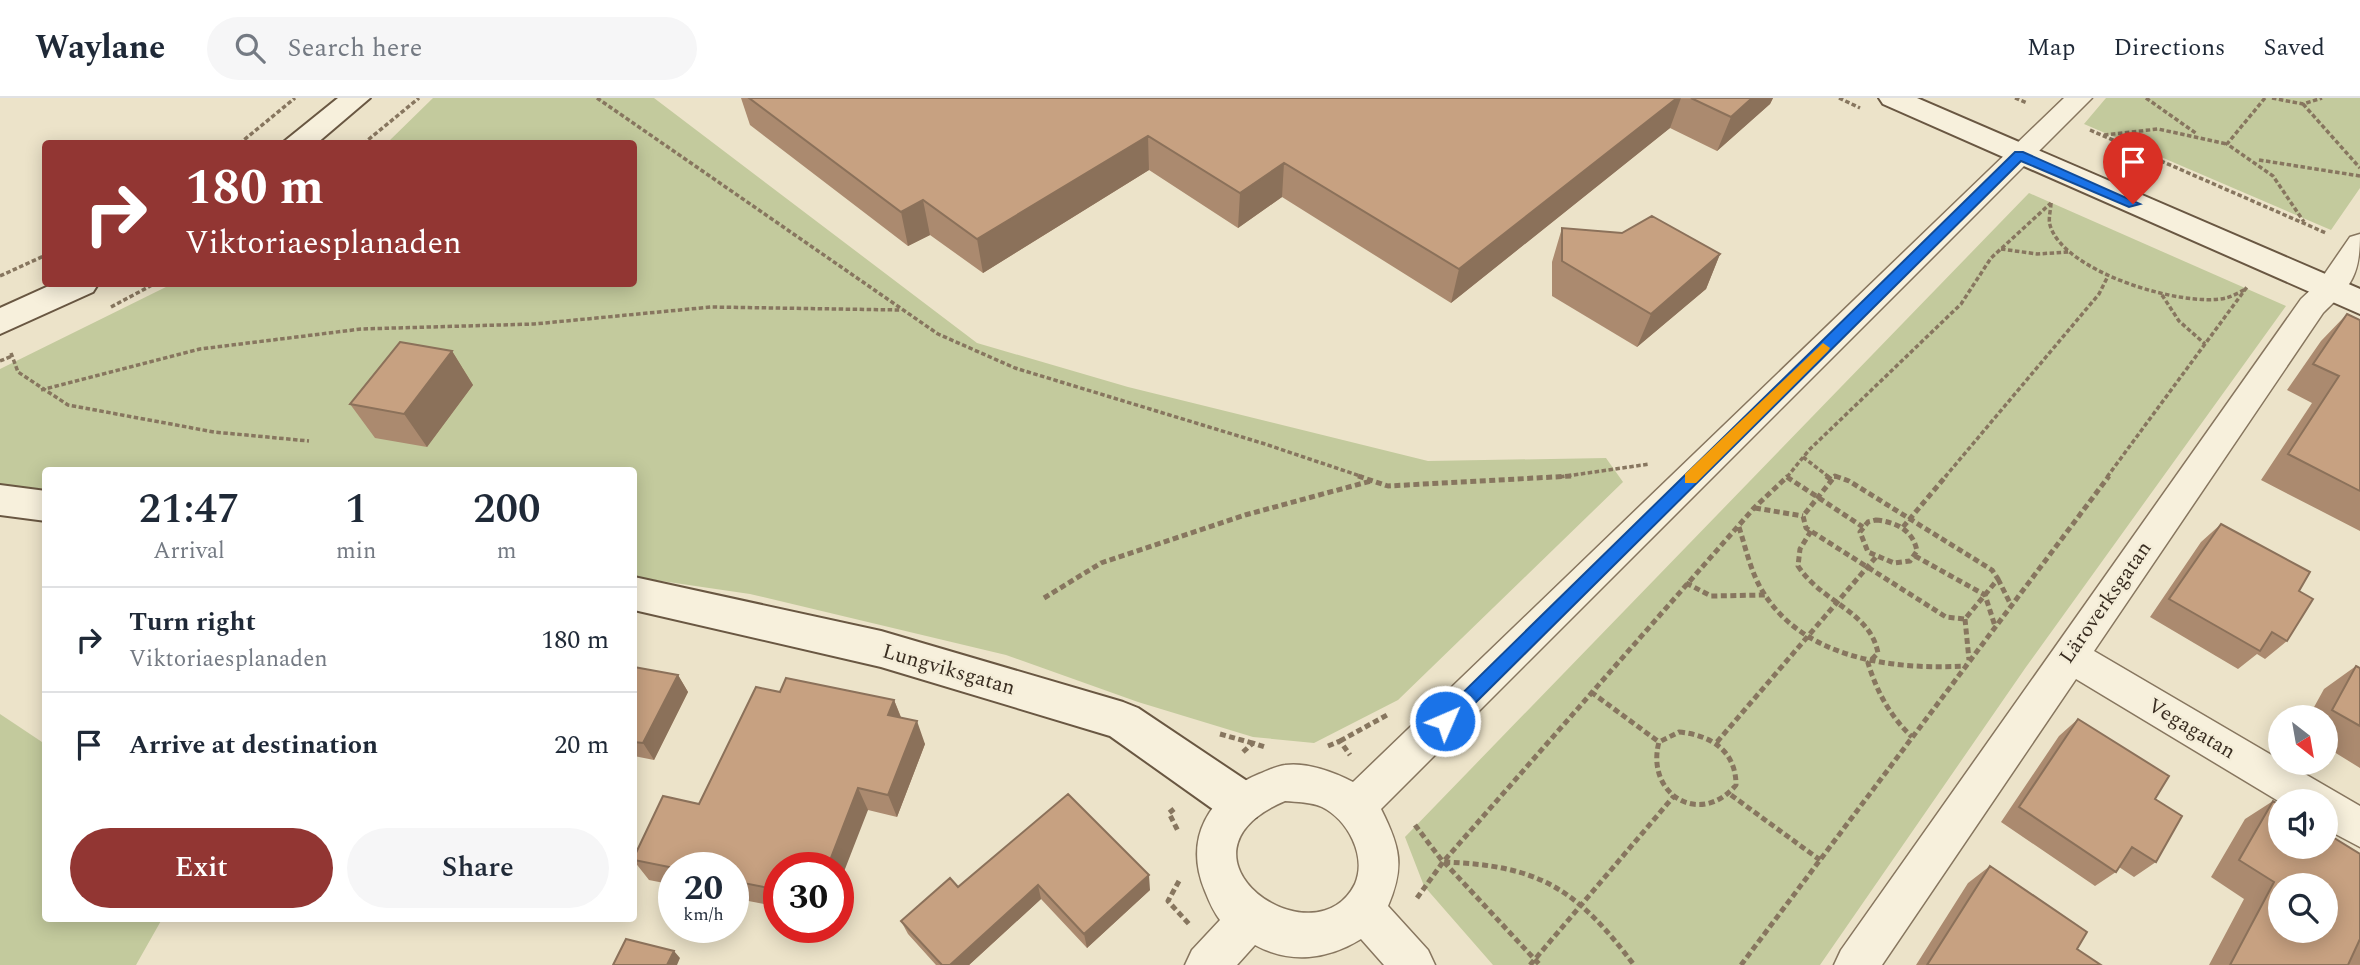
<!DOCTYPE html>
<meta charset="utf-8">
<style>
:root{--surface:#fff;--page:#f6f6f7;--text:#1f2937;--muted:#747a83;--line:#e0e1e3;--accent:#923633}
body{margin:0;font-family:Spectral,serif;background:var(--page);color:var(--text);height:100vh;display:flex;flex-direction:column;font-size:26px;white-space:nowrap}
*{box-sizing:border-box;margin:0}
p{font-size:23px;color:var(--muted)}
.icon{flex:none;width:38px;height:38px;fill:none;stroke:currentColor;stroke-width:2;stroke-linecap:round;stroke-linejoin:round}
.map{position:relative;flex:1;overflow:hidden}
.side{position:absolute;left:42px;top:369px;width:595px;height:455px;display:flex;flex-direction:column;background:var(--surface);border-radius:7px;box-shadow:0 4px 18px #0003}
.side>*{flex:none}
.banner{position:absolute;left:42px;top:42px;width:595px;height:147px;border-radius:7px;box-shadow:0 4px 18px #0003;background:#923633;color:#fff;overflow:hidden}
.needle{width:46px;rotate:149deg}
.controls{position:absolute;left:2268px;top:607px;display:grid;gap:14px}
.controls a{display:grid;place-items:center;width:70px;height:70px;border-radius:50%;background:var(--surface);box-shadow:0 4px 18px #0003;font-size:35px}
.speed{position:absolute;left:658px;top:754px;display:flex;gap:14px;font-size:35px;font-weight:700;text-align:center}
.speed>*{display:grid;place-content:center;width:91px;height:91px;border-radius:50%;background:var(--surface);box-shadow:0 4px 18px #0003;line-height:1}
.speed small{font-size:18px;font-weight:400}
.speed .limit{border:10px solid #d22;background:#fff;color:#111}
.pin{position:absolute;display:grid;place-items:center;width:60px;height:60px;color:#fff;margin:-72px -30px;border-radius:50% 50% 50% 0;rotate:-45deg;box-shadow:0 0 7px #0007}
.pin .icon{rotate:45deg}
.me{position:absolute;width:77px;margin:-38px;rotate:45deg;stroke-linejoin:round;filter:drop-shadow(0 0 5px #0008)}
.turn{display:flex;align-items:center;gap:24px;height:147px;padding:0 28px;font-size:32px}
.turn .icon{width:91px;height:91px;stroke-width:2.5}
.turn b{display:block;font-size:49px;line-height:60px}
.eta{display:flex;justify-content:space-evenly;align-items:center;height:119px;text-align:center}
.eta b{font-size:42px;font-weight:600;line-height:49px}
.primary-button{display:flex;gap:14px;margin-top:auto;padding:14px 28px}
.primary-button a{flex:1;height:80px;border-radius:42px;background:var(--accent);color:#fff;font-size:28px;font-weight:600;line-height:80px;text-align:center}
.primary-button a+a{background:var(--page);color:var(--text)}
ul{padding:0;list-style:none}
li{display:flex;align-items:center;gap:21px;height:105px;padding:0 28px;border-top:2px solid var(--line)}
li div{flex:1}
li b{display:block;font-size:26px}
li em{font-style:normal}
header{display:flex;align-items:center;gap:42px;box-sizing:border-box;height:98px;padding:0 35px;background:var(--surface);border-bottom:2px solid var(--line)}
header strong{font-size:33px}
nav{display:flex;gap:38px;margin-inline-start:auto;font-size:24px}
.search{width:490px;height:63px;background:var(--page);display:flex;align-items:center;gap:18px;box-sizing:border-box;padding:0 24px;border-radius:38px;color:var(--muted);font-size:26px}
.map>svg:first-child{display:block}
.green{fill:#c3ca9d}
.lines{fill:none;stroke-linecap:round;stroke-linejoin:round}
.street-casing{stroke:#87765f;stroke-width:3}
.secondary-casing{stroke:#695742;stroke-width:4}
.path-far1{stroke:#87765f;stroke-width:3.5;stroke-dasharray:4.5 2.5;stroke-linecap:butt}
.path{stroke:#87765f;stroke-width:5;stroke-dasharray:6 3.5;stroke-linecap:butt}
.street{fill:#f7f0dc;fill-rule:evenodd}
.secondary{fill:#f7f0dc;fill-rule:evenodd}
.wall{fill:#ab8a6f}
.shaded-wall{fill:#8b715a}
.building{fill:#c7a181;stroke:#8b715a;stroke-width:2;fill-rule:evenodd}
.route{fill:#1a73e8;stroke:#114b97;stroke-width:2}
.slow{fill:#f59e0b}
.labels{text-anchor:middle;stroke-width:5;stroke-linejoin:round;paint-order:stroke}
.street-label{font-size:21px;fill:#392d21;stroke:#f4edd8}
</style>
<header>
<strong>Waylane</strong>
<div class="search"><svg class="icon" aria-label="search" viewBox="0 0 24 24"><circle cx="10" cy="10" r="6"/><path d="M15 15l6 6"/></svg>Search here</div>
<nav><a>Map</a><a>Directions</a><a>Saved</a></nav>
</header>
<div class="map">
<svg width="2360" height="867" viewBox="0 0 2360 867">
<rect width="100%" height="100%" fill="#ece3c9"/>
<!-- green -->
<path class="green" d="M433,0H654L977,245L1128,289L1428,363L1606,360L1623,384L1398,602L1314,645L1253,639L1138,604L1006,557L750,496L634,479V373H46L45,396L0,390V271L172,186H634V46L387,45Z
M2106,0H2360V90L2331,132L2084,26Z
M2029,95L2286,208L2026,569L1820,867H1493L1424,788L1405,739Z
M0,616L45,646L46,821H162L136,867H0Z"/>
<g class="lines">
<!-- street casing -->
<g class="street-casing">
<path id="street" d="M2064,0H2092L1381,711C1400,749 1405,768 1388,808L1428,852L1435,867H1384L1361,841C1327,862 1290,866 1255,847L1237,867H1185L1192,852L1220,822C1213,813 1209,803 1205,793C1183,740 1209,697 1259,676C1267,673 1276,668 1285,667C1307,664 1334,674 1353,684ZM1285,703C1297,704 1311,704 1322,709C1348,722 1367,758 1355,786C1314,867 1158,757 1285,703Z
M2360,136C2360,177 2352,187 2323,215L2094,553L2280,662V665H2286L2360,708V749L2326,731V704H2280L2076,581L1882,867H1834L1841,852L2301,201L2319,184L2350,139Z"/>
</g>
<!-- secondary casing -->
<g class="secondary-casing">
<path id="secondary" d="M338,0H370L316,46H281Z
M1879,0H1917L2360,191V216L1883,6Z
M53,186H98L93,194L0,236V210Z
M0,387L46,393V423L0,417Z
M634,479L881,533L1123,604L1138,610L1256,689L1262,704L1256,719L1240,725L1224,719L1110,638L881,569L634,512Z"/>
</g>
<!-- path-far1 -->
<path class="path-far1" d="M597,0L938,236L1015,270L1265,346L1363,379
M1839,0L1860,10
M2015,0L2027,5
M2146,0L2197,36
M2265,0L2227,46L2273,78L2304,124
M2272,0L2303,6L2322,0
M2303,6L2360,70
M2090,32L2326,135
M2104,37L2158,31L2227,46
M239,46L295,0
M363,46L419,0
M2259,62L2360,78
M2051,105C2051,111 2048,121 2050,127C2063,174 2183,210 2226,200C2233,198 2240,194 2246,191
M2001,151L2037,156L2069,154
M0,178L46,157
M2162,197L2179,223L2205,246
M111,209L154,186
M11,255L18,274L68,307L214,334L309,343
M0,263L12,258
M41,292L200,251L361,231L534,226L711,209L901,212
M1803,359L1829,379
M1560,379L1650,366
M1787,379L1809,352L1961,206L1991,160L2051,105
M1834,379H1839
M1945,379L2099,196L2108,178
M2107,379L2247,189"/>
<!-- path -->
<path class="path" d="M1358,378L1388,388L1572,378
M1826,378L1832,382
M1835,378L1849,383L1992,472L1998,481L1965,521L1946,519L1806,430L1803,418Z
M1787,379L1863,429
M1755,410L1803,418
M1876,422C1896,424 1913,432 1917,453L1910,463L1894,465L1868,454L1860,434L1868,424Z
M1739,429C1746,451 1751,475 1763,494C1805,562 1895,572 1966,568
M1903,429L1946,378
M1811,433L1800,451L1798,468C1822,505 1870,513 1878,555L1868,565C1877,594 1890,618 1912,639
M1915,458L1985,497L1995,528
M1998,481L2011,507
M1686,485L1711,498L1765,497
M1044,500L1101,465L1245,417L1371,383
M1965,521L1969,562
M1591,594L1659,644
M1679,634C1711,637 1736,653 1736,687C1700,730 1645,696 1659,644Z
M1220,636L1252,645
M1340,643L1387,617
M1717,644L1876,459
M1328,648L1340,643L1350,657
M1243,654L1253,645L1265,649
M1731,697L1820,762
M1174,711L1169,715L1178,733
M1415,727L1443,764C1539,767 1577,791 1634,867
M1444,764L1540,867
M1179,783L1168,803L1189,826
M1417,800L1443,764L1754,410L1788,378
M1530,867L1674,698
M1741,867L2109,378"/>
<!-- street -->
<use href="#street" class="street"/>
<!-- secondary -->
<use href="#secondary" class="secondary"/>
</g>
<!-- wall -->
<path class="wall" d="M741,0H1773L1770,6L1717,53L1670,30L1451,205L1282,99L1238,130L1149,72L983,175L930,137L908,148L750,27Z
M1562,130L1720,156L1706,191L1637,249L1552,198V164Z
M2347,216L2360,222V433L2261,382L2312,305L2287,292L2321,243Z
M452,253L473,287L427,349L375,340L350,306Z
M2221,426L2299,493L2287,543L2265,561L2257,556L2238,571L2150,519L2201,444Z
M2356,568L2360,570V670L2326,649V620H2308L2324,591Z
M634,569L678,577L688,594L654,662L634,658Z
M894,602L901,619L925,646L897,719L868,712L779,770V809L733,800V770H674V787L649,782L634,763V759L699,706Z
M2078,621L2156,764L2134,779L2119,769L2116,774L2095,788L2001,724L2059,638Z
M1068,696L1150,792L1087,850L1041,801L969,867H936L908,836L901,823L958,789Z
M2273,703L2360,756V867H2209L2244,801L2211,779L2245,721Z
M1990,768L2077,851L2101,867H1916L1968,785Z"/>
<!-- shaded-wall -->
<path class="shaded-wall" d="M1677,0H1681L1670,30L1451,205L1459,171Z
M1752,0H1773L1770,6L1717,53L1731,19Z
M1148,38L1149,72L983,175L977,141Z
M1284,65L1282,99L1238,130L1240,95Z
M923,102L930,137L908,148L901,114Z
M1720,156L1706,191L1637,249L1651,216Z
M452,253L473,287L427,349L404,316Z
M678,577L688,594L654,662L643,645Z
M894,602L903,625L888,617Z
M917,623L925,646L897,719L888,697Z
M858,690L868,712L838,789V770H827Z
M1149,777L1150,792L1087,850L1084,836Z
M1038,787L1041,801L969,867H950Z
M674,853L680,860L677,867H667Z"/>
<!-- building -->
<path class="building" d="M749,0H1677L1459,171L1284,65L1240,95L1148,38L977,141L923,102L901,114Z
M1691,0H1752L1731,19Z
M1652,118L1720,156L1651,216L1562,163V130L1622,135Z
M2347,216L2360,222V393L2288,356L2339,278L2313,266Z
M400,244L452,253L404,316L350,306Z
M2221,426L2310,474L2299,493L2313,501L2287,543L2272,534L2260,553L2169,501Z
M2356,568L2360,570V628L2332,612Z
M634,569L678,577L643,645L634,644Z
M786,580L894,602L888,617L917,623L888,697L858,690L827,770H779V792L733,783V770H674L634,762V759L663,698L699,706L756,589L780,594Z
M2078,621L2169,678L2155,701L2182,718L2156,764L2132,749L2116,774L2019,709Z
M1068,696L1149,777L1084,836L1038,787L950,867H942L901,823L950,780L958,789Z
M2273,703L2280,707V749H2326V735L2360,756V841L2348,867H2230L2274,784L2239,762ZM2280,788H2326V833H2280Z
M1990,768L2087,834L2077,851L2101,867H1927Z
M626,841L674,853L667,867H613Z"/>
<!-- route -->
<path class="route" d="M2015,54H2023L2140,106L2129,109L2021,63L1451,629H1439L1436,623L1439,618Z"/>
<!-- slow -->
<path class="slow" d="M1823,245L1830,250L1828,253L1696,385H1685V376Z"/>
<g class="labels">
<!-- street labels -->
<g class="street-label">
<text transform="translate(2105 504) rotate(-55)" y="7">Läroverksgatan</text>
<text transform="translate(949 571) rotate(16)" y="7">Lungviksgatan</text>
<text transform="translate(2192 630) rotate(31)" y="7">Vegagatan</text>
</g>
</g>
</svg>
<div class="controls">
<a><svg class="needle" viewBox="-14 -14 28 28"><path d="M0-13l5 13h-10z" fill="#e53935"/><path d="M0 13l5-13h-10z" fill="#747a83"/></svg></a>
<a><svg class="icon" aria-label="sound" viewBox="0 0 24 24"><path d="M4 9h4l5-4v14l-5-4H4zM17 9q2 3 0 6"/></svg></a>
<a><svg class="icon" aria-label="search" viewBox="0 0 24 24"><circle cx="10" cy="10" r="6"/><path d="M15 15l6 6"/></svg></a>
</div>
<div class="speed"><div>20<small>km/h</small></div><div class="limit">30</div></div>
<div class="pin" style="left:2133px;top:106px;background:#d93025"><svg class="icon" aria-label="arrive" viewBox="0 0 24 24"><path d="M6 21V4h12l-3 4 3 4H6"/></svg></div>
<svg class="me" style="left:1445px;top:623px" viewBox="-20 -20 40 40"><circle r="17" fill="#1a73e8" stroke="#fff" stroke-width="3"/><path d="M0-11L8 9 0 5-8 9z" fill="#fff"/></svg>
<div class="banner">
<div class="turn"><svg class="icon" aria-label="right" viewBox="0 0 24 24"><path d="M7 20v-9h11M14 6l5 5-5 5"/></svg><div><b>180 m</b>Viktoriaesplanaden</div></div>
</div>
<section class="side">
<div class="eta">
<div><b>21:47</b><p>Arrival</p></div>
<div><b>1</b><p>min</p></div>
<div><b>200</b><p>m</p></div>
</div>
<ul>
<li><svg class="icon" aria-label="right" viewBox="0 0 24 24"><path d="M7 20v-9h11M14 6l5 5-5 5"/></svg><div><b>Turn right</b><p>Viktoriaesplanaden</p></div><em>180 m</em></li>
<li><svg class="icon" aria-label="arrive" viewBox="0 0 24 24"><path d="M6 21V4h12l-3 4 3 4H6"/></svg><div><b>Arrive at destination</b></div><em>20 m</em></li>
</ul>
<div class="primary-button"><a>Exit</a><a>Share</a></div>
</section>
</div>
